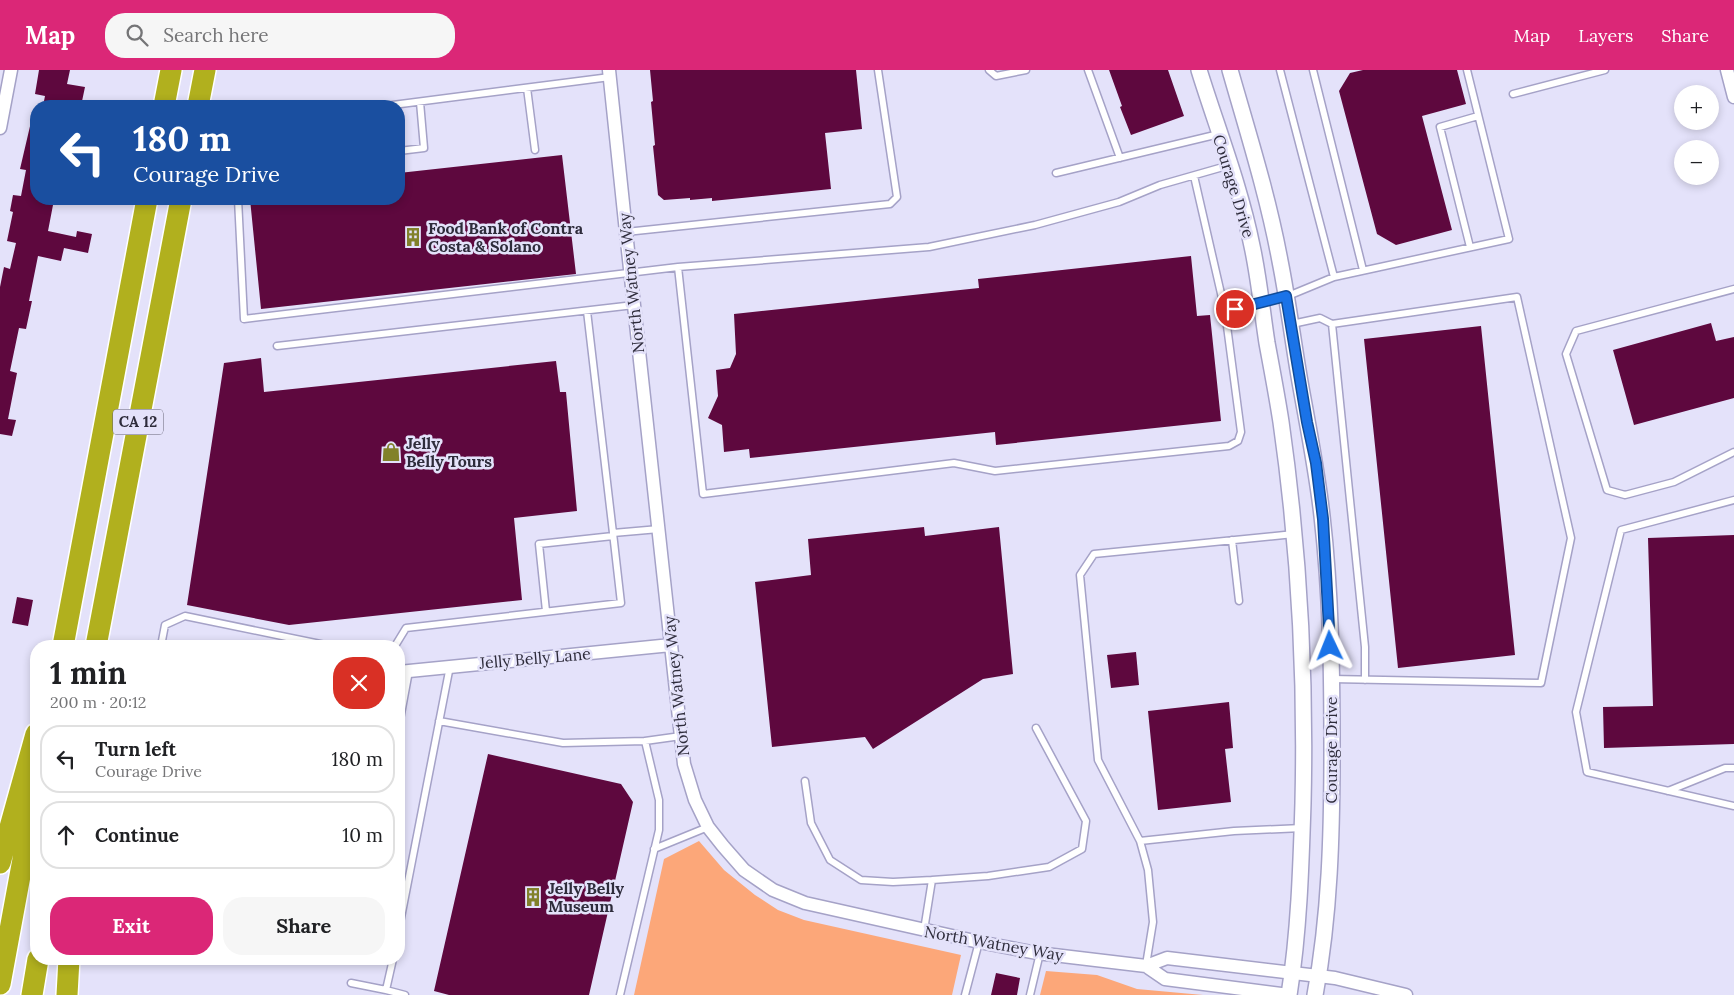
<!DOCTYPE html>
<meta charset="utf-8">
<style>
:root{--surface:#fff;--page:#f6f6f6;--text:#202124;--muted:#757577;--line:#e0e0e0;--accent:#db2777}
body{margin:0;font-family:Lora,serif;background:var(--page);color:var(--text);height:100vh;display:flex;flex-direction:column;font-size:19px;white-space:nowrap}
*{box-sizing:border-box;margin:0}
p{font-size:16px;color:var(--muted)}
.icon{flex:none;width:28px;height:28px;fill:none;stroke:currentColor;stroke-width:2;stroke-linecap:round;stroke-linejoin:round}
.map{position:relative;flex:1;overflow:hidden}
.details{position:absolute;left:30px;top:570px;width:375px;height:325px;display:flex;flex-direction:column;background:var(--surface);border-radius:20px;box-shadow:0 2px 8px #0003}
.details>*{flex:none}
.top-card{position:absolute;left:30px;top:30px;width:375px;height:105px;border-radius:20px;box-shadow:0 2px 8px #0003;background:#1a4fa0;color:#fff;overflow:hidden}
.buttons{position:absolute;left:1674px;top:15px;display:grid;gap:10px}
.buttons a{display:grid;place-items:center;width:45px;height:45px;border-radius:50%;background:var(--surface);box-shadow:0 2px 8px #0003;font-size:25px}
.pin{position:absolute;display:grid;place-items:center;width:42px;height:42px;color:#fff;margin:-21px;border:2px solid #fff;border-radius:50%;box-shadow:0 1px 5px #0007}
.me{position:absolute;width:55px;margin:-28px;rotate:358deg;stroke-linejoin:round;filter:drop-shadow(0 0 4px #0008)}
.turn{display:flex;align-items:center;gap:18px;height:105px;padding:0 20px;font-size:22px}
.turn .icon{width:65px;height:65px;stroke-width:2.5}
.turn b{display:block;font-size:35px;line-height:42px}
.round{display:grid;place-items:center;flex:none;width:52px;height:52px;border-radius:20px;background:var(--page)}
.head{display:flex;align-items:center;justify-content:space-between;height:85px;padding:0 20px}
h1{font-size:30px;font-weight:700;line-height:38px}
.button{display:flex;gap:10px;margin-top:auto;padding:10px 20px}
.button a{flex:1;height:58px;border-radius:20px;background:var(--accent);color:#fff;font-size:20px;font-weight:700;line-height:58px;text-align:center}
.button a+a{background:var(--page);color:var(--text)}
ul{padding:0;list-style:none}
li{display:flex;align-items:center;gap:15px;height:68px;margin:0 10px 8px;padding:0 10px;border:2px solid var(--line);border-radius:20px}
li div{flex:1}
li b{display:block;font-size:19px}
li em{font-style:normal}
header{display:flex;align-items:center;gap:30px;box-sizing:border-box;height:70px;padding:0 25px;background:var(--accent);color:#fff}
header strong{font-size:24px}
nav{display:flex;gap:28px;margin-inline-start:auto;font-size:18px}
.search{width:350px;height:45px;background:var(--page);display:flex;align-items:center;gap:12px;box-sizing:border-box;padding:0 18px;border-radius:20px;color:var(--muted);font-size:19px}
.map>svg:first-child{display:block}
.green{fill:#fca779}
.building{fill:#5e083e}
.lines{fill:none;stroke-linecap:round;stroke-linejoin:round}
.service-casing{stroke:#a5a2c7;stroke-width:9}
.minor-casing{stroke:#a5a2c7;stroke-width:15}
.tertiary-casing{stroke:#a5a2c7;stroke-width:18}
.motorway-casing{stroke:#fff;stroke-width:24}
.service{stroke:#fff;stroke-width:6}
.minor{stroke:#fff;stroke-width:12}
.tertiary{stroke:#fff;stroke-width:15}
.motorway{stroke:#b1b01e;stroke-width:21}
.route-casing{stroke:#114b97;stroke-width:12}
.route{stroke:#1a73e8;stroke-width:9}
.labels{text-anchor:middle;stroke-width:5;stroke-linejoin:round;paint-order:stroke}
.shield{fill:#e4e2fa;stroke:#656374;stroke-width:1}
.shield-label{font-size:15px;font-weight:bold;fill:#2e2c3b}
.street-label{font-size:16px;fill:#2e2c3b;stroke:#e4e2fa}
.poi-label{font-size:16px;font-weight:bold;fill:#2e2c3b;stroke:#e4e2fa;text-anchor:start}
</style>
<header>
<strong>Map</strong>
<div class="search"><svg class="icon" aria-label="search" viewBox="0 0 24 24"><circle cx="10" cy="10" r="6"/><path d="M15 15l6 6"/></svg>Search here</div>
<nav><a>Map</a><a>Layers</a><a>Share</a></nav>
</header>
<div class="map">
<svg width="1734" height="925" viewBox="0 0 1734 925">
<rect width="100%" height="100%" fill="#e4e2fa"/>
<!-- green -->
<path class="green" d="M699,771L724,800L755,825L778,840L804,850L961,885L952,925H634L664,789Z
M1046,901L1097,905L1137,919L1203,925H1040Z"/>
<!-- building -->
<path class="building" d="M39,0H70L67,14L85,17L81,36H43L45,26L35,24Z
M650,0H856L862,59L825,63L831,119L712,131V128L690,130V128L664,130L658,125L653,76L655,75L651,32L653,31Z
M1109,0H1168L1184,46L1131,65L1120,37L1122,36Z
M1363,0H1457L1466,34L1422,46L1452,160L1396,175L1377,164L1339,21L1350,3Z
M31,52L36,53V129H45L44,133L53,135L48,161L76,167L77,161L92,164L88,183L64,178L61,191L38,186L29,231H32L26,259L19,258L10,301L17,303L8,349L16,350L12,366L0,364V217L4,197L10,199L16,173L7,171L13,142L10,141L13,125L21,126L26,100L20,99Z
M562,85L576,204L261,239L250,129H399V103Z
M1191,186L1197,246L1210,245L1221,351L996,375L995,362L750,388L749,379L724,382L722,355L708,348L718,326L716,300L730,298L736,284L734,244L979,218L978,209Z
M1711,253L1716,271L1734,267V328L1634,355L1613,280Z
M1481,256L1515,585L1398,598L1364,269Z
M261,288L264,322L556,291L560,322H566L577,441L514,448L522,530L289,555L187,535L224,293Z
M924,457L925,466L999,457L1013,604L983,609L873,679L865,667L772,677L755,512L811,505L808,469Z
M1734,465V674L1604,678L1603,637L1653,636L1648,468Z
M17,527L33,530L28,556L12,553Z
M1136,582L1139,615L1111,618L1107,585Z
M1229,632L1233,678L1225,679L1231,732L1158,740L1148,641Z
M488,684L621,714L633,732L589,925H449L434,921Z
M996,903L1020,908L1017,925H991Z"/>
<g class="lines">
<!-- service casing -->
<g class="service-casing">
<path id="service" d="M989,0L996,6L1026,0
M1088,0L1120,88
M1280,0L1334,207
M1313,0L1363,200
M527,18L535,80
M1513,24L1605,0
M385,36L610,7
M399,81L424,78L420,32
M1056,103L1219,64
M238,129L244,249L678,197L929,177L1035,155L1119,132L1160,115L1230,95
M626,162L890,134L897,127L878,0
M1470,177L1440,57L1478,46
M678,197L703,424L954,393L995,401L1229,376L1238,371L1241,362L1225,241L1194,106
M1734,219L1576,261L1566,284L1607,420L1625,425L1674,412L1734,382
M1288,226L1334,207L1509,169L1467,0
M587,241L613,463L659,459
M1225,241L1261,234
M1292,254L1320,248L1332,254L1517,227L1571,468L1541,613L1332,609
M1332,254L1365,577V610
M277,276L634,235
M1734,430L1621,460L1576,642L1587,702L1734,736
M1294,464L1094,484L1080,505L1098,690L1140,771L1234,761L1302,758
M1232,470L1239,531
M546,541L539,474L613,466
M161,576L165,555L185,546L330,576
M395,576L406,558L621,533L613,463
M439,651L563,673L645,671L681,666
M399,655L409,601
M805,711L811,753L830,790L861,810L893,812L932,810
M1668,721L1725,698H1734
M1140,771L1148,800L1153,852L1146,895
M654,779L708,757
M399,858L450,596
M924,860L932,810L988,806L1049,797L1082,779L1086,751L1036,658
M351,913L386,920L393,889
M386,920L405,925
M620,925L659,760V730L645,671
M965,925L979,872
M1030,925L1040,883"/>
</g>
<!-- minor casing -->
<g class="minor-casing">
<path id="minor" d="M609,0L626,162L684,694L695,730L708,757L723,776L744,800L773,820L805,833L979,872L1037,883L1146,896L1165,909L1289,925
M1727,0L1734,27
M0,58L11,0
M399,602L671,575
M1146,896L1167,888L1335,908L1406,925"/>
</g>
<!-- tertiary casing -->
<g class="tertiary-casing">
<path id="tertiary" d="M1199,0C1217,58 1240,116 1252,176C1259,208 1262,241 1267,273C1272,300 1277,326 1281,352C1299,478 1306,606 1303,733C1301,797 1299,862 1289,925
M1230,0C1248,63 1268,126 1280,191C1288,231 1293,272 1300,312C1308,357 1317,401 1322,446C1331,524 1332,603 1332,681C1332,762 1330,845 1315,925"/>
</g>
<!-- motorway casing -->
<g class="motorway-casing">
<path id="motorway" d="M164,36L171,0
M198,36L205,0
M63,576L147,129
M96,576L181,129
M0,793L36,664
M0,914L36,719
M32,925L38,889
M67,925L69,889"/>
</g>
<!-- service -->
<use href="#service" class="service"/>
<!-- minor -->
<use href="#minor" class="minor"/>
<!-- tertiary -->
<use href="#tertiary" class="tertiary"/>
<!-- motorway -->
<use href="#motorway" class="motorway"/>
</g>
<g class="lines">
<!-- route casing -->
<g class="route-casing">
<path id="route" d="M1235,239L1286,226L1307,352L1316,393L1323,449L1330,576"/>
</g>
<!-- route -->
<use href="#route" class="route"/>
</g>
<!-- icons -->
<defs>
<g id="building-bare" transform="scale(1.5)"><path d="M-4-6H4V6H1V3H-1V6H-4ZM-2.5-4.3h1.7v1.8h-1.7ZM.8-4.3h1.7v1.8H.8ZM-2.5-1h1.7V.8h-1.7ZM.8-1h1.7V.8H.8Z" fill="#81812a" stroke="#e4e2fa" stroke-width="2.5" paint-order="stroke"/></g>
<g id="shop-bare" transform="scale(1.5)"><path d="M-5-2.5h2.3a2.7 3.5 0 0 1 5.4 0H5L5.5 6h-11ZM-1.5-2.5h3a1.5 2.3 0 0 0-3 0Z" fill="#81812a" stroke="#e4e2fa" stroke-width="2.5" paint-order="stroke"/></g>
</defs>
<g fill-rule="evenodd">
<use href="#building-bare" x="413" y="167"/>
<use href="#shop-bare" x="391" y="382"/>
<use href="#building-bare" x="533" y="827"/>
</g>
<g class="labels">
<!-- shield labels -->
<rect class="shield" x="113" y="339.5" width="50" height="25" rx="4"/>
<g class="shield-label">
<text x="138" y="357">CA 12</text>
</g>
<!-- street labels -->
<g class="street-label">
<text transform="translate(1234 116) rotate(73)" y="6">Courage Drive</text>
<text transform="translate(631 213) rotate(-96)" y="6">North Watney Way</text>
<text transform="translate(535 588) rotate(-5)" y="6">Jelly Belly Lane</text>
<text transform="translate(676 616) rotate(-96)" y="6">North Watney Way</text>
<text transform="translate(1331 680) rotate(-90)" y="6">Courage Drive</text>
<text transform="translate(994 873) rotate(10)" y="6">North Watney Way</text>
</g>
<!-- poi labels -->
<g class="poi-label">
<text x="428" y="164">Food Bank of Contra<tspan x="428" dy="18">Costa &amp; Solano</tspan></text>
<text x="406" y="379">Jelly<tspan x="406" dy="18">Belly Tours</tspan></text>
<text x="548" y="824">Jelly Belly<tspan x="548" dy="18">Museum</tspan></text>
</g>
</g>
</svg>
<div class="buttons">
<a>+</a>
<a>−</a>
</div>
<div class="pin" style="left:1235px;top:239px;background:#d93025"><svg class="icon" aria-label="arrive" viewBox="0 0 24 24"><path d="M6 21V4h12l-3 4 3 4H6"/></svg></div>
<svg class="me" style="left:1330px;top:576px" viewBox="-20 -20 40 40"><path d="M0-17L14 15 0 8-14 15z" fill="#1a73e8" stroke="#fff" stroke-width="4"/></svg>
<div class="top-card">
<div class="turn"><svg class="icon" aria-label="left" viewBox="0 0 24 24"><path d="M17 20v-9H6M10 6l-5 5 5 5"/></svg><div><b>180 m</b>Courage Drive</div></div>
</div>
<section class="details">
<div class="head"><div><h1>1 min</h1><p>200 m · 20:12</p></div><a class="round" style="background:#d93025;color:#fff"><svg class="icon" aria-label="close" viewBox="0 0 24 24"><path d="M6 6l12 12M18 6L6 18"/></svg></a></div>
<ul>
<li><svg class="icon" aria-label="left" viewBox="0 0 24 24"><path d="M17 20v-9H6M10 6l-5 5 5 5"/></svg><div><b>Turn left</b><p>Courage Drive</p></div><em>180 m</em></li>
<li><svg class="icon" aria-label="ahead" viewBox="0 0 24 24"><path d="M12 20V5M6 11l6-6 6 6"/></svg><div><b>Continue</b></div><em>10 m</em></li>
</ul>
<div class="button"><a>Exit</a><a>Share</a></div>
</section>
</div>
